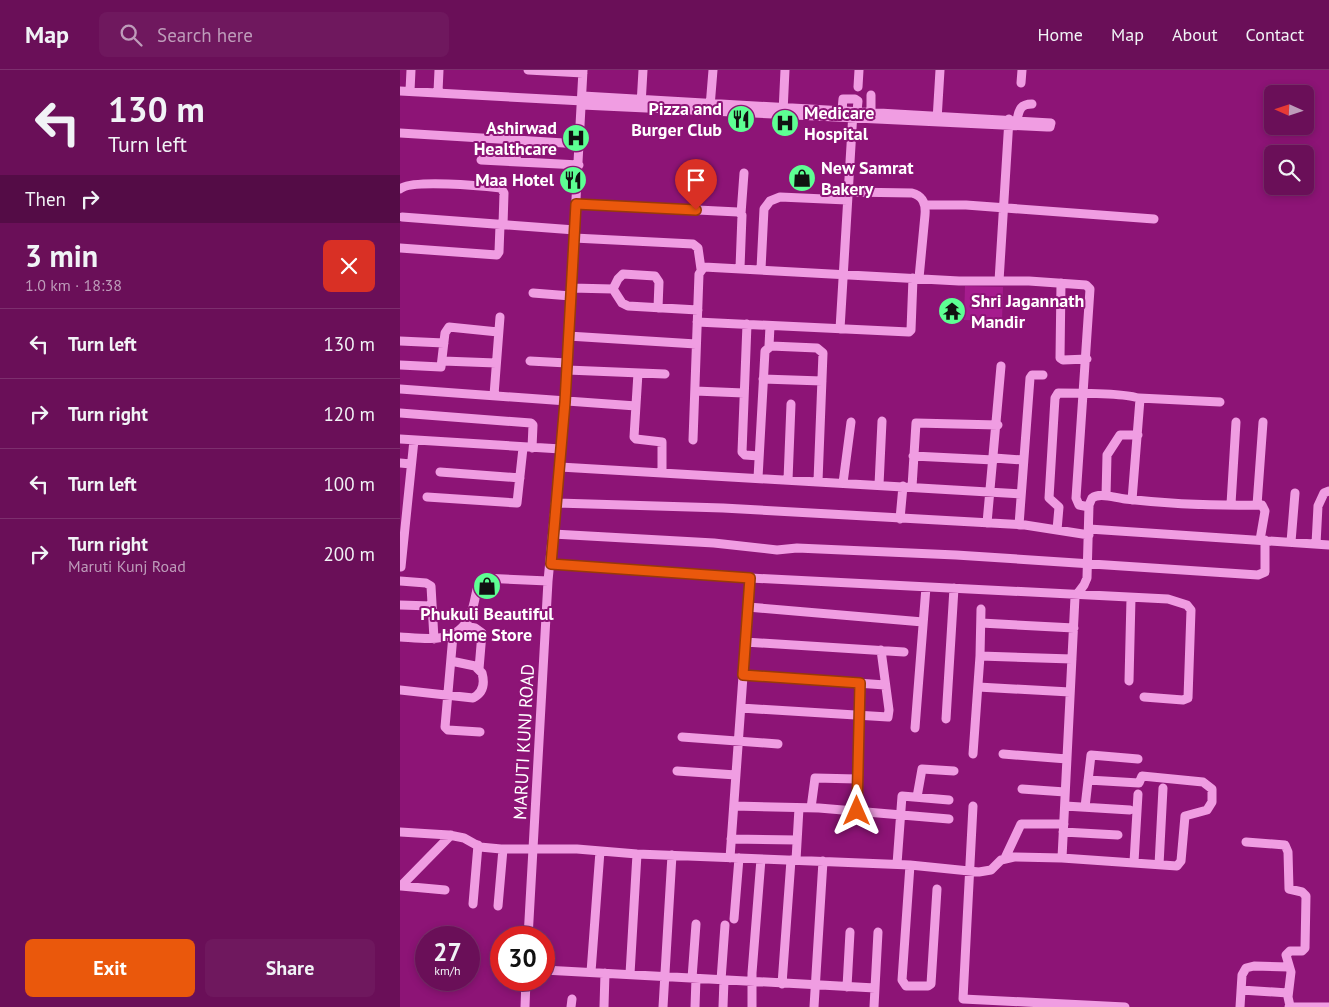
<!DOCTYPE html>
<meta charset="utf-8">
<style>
:root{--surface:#6a0f58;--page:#6f185e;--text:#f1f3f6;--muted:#be9cba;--line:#7d2f6e;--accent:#ea580c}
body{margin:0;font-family:"PT Sans",sans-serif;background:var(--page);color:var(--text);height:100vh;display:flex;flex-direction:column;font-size:19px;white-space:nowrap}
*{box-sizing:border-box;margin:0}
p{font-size:16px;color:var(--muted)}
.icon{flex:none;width:28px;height:28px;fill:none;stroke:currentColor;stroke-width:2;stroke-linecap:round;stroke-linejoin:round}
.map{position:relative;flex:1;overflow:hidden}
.side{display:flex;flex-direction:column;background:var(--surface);width:400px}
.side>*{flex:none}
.top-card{background:#6a0f58;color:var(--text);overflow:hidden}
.needle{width:32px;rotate:273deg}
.tools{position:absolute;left:864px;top:15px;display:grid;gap:10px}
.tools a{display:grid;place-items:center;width:50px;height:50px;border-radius:8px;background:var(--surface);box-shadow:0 2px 8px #0003,0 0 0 1px var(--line);font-size:25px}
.speed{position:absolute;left:15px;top:856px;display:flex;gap:10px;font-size:25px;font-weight:700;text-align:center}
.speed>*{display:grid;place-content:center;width:65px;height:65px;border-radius:50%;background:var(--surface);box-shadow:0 2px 8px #0003,0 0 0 1px var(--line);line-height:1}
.speed small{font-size:12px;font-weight:400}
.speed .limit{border:8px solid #d22;background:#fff;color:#111}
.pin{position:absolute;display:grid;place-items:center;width:42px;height:42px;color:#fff;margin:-51px -21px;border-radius:50% 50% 50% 0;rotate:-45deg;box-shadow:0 0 5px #0007}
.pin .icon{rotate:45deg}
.me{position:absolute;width:55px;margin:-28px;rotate:0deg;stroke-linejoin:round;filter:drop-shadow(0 0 4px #0008)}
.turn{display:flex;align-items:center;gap:18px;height:105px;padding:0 25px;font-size:22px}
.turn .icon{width:65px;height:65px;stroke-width:2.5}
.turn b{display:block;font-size:35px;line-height:42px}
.then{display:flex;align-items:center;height:48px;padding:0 25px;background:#0003;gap:10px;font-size:19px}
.round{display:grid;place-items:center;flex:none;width:52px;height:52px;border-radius:8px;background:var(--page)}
.headline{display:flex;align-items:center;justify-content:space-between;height:85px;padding:0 25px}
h1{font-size:30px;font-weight:700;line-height:38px}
.button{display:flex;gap:10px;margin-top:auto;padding:10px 25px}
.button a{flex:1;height:58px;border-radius:8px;background:var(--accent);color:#fff;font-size:20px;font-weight:700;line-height:58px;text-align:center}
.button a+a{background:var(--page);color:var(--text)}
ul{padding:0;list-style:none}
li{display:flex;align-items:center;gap:15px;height:70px;padding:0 25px;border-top:1px solid var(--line)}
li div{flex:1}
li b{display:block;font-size:19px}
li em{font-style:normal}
header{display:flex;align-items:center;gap:30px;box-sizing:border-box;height:70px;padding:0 25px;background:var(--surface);border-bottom:1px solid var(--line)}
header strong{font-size:24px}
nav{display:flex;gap:28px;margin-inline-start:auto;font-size:18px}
.search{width:350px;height:45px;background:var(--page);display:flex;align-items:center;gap:12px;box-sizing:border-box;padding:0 18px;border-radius:8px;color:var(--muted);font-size:19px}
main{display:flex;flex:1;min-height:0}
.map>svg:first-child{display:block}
.green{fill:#a61c8e}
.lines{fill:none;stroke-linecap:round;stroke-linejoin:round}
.minor{stroke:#f09de2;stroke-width:9}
.route-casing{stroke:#983908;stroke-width:12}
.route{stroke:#ea580c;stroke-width:9}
.labels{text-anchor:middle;stroke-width:4;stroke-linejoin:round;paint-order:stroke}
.poi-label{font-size:18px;font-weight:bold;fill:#fff;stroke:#8d1476;text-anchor:end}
.street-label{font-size:18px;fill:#fff;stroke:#8d1476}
</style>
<header>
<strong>Map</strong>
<div class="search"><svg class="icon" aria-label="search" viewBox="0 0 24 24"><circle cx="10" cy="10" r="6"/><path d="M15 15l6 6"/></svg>Search here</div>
<nav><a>Home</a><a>Map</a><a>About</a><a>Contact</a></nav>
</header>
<main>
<section class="side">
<div class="top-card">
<div class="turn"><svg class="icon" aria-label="left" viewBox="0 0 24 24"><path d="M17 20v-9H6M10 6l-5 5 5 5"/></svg><div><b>130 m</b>Turn left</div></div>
<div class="then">Then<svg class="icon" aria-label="right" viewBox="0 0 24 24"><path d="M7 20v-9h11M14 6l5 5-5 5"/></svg></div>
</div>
<div class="headline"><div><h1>3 min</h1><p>1.0 km · 18:38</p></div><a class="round" style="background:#d93025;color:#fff"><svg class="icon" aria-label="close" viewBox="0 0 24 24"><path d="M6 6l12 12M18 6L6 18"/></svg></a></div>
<ul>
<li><svg class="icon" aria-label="left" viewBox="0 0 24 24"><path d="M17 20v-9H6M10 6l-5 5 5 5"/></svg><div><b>Turn left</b></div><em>130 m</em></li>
<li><svg class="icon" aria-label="right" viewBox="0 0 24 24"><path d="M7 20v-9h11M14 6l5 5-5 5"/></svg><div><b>Turn right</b></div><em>120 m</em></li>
<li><svg class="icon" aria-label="left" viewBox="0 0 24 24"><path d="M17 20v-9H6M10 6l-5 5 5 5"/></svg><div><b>Turn left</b></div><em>100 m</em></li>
<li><svg class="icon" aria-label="right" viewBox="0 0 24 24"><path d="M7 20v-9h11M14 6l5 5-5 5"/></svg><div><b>Turn right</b><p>Maruti Kunj Road</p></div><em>200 m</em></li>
</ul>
<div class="button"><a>Exit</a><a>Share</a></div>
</section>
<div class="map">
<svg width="929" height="937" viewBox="0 0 929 937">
<rect width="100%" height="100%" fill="#8d1476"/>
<!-- green -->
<path class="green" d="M565,216L603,217L602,251L564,250Z"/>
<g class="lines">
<!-- minor -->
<path class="minor" d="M128,0L183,3
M621,13L622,0
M458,17L459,0
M0,21L183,31
M10,21L11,0
M38,22L39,0
M182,35L647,57H650L651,53L183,26
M241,35L243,0
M310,37L313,0
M442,40L443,29H455L458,31L457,41
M383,42L385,0
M471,42V25
M537,50L540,0
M617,50C619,39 621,34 632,34
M0,63L180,74
M81,90L179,95
M116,91L118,70
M0,119C11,109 83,116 101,118L104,123L103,155
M448,122L512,123C523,126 526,134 525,145L519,208
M176,134L338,142L342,145L340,198
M525,135H566L754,149
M341,144L344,103
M2,147L175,160
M174,168L293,174L298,178L301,199
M0,178L97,185L99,182L100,155
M361,199L364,139L370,131L380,127L447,130
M599,211L609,49
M661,213L660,288L663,290L687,289
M171,218L213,219L222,233L228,236L298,240
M213,219L218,209L223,204L255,206L259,212L258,238
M133,223L171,226
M297,252L509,262L511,260L513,208
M347,254L342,382L345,385L359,386
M440,259L453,42
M168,266L296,274
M0,271L44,273
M369,276L370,256
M43,291L96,293
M130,291L167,293
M0,295L41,297L45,263L49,257L98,262
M167,300L265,304
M238,303L234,367L236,369L262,372V401
M363,309L422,311
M0,319L236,336
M295,321L344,323
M94,325L100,247
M739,328L820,332
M0,343L131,353L133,355L132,378
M0,369L161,379
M293,370L299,204L304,197L559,211H629L686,215L690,219L676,428L679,435L689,437
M513,386L594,390
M594,388L623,390
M0,393L11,394
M160,397L621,424
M40,402L120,408
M358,408L365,281L371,276L417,278L423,283L418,411
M388,410L391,334
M443,413L451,352
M479,415L482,351
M512,417L516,353L598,355
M706,426L707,385L720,365H738
M27,427L117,433L123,378
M157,433L323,438L625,455L689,465
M831,434L836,352
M857,435L863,352
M500,449L503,416
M587,453L601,296
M619,455L630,308L632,305H643
M689,459L929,475
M657,460L659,437L649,428L655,328L658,323C672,323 731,323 740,329L732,430
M153,464L314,473L377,480L397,478L556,485L858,505L865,502V470
M891,472L895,423
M916,474L918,436L924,423L929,421
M151,494L350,508L768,529L787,535L791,540L788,628L783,630L744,627
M1,497L14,370
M0,511L26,513L31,516L34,569
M0,535L32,536
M348,537L523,552
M581,553L674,558
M64,556L75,558L82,563L79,599
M53,565L45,657L48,660L80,662
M0,567C34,569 65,575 74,533C76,525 77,514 82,508L148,511
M345,572L504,582
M580,586L581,539
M343,605L485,615
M729,611L731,528
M578,617L670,622
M0,620L73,628C83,623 85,614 82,603L75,596L51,591
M341,638L488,647L489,640L481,580
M546,649L554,518
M515,658L526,517
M282,667L378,674
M573,684L580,586L672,589
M603,684L667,689
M277,701L336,705
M622,719L665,722
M517,727L522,699L554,701
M334,736L419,738L549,749
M573,736L563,929L725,937
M665,736L730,740
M685,737L691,685L738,689
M411,738L415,708L457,709
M457,741L459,613
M0,762L49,765L64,768L80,777L101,779H177L237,784L510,795L579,802L591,800L601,790L614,787L662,788L777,796L781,791L785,746L807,740L812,732V719L803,712L742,706L739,713L688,710
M663,762L718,765
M331,769L397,770
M846,772L885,775L888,782L889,819L902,822L906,826L905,878L902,881H890L886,885L891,902L888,927L890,936
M330,788L350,508
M605,788L621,754H664
M662,788L675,527L684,515L687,508L689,435L692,428C700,422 715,428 725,429C770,434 817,436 862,435L865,441L860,470
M396,790L399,738
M734,792L738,724
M497,794L502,726L549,730
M510,795L502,910L506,916H528L531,914L537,819
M759,795L763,718
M45,820L1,816L51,765
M73,834L78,775
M98,836L103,779
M334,849L339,788
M128,868L148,511L165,332L183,0
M144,900L475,918
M191,902L200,781
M230,904L237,784
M292,908L296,854
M321,910L325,855
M382,914L391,790
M447,917L450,862
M841,920L888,923
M125,937L126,910
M171,937L172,929
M204,937L205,903
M263,937L272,785
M295,937L296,908
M323,937L324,910
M352,937V903L361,789
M414,937L423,791
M474,937L478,862
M840,937L842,905L846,898L854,896L889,897
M889,937H928"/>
</g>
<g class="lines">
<!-- route casing -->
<g class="route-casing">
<path id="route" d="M296,140L176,134L165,332L151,494L350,508L343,605L460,613L457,741"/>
</g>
<!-- route -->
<use href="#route" class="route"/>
</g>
<!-- icons -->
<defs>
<g id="restaurant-disc" transform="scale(1.4375)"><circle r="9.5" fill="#5dff93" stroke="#8d1476"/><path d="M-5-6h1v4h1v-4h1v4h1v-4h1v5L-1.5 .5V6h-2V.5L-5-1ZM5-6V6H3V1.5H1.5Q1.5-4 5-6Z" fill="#111"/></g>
<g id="hospital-disc" transform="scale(1.4375)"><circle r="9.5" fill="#5dff93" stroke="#8d1476"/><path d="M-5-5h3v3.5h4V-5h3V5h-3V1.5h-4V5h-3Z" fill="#111"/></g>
<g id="shop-disc" transform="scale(1.4375)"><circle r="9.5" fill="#5dff93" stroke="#8d1476"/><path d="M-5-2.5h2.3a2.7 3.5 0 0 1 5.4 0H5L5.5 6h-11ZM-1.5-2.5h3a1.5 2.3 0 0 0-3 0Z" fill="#111"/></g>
<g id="temple-disc" transform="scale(1.4375)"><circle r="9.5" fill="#5dff93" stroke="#8d1476"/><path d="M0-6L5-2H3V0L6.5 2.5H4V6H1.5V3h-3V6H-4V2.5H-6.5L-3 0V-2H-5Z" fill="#111"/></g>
</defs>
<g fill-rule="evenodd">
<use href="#restaurant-disc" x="341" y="49"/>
<use href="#hospital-disc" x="385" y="53"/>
<use href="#hospital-disc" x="176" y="68"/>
<use href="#shop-disc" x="402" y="108"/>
<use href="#restaurant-disc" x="173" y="110"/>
<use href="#temple-disc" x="552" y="241"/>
<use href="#shop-disc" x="87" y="516"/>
</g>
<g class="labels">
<!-- poi labels -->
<g class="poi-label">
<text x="322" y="45">Pizza and<tspan x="322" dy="21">Burger Club</tspan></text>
<text x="404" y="49" text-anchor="start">Medicare<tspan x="404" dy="21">Hospital</tspan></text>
<text x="157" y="64">Ashirwad<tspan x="157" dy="21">Healthcare</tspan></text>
<text x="421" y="104" text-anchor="start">New Samrat<tspan x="421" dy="21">Bakery</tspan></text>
<text x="154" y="116">Maa Hotel</text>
<text x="571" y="237" text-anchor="start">Shri Jagannath<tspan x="571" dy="21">Mandir</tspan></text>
<text x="87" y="550" text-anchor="middle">Phukuli Beautiful<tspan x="87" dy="21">Home Store</tspan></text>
</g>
<!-- street labels -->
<g class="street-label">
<text transform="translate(124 672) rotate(-87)" y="6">MARUTI KUNJ ROAD</text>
</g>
</g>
</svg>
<div class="tools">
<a><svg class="needle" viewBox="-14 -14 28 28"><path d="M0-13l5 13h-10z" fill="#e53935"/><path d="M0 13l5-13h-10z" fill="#be9cba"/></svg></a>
<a><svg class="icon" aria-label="search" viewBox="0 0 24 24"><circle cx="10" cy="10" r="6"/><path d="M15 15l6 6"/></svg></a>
</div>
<div class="speed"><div>27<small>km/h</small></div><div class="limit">30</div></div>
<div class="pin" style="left:296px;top:140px;background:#d93025"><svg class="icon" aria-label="arrive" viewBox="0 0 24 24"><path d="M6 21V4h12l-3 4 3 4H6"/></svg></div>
<svg class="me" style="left:457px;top:741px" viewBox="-20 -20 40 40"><path d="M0-17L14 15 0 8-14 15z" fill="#ea580c" stroke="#fff" stroke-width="4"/></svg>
</div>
</main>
